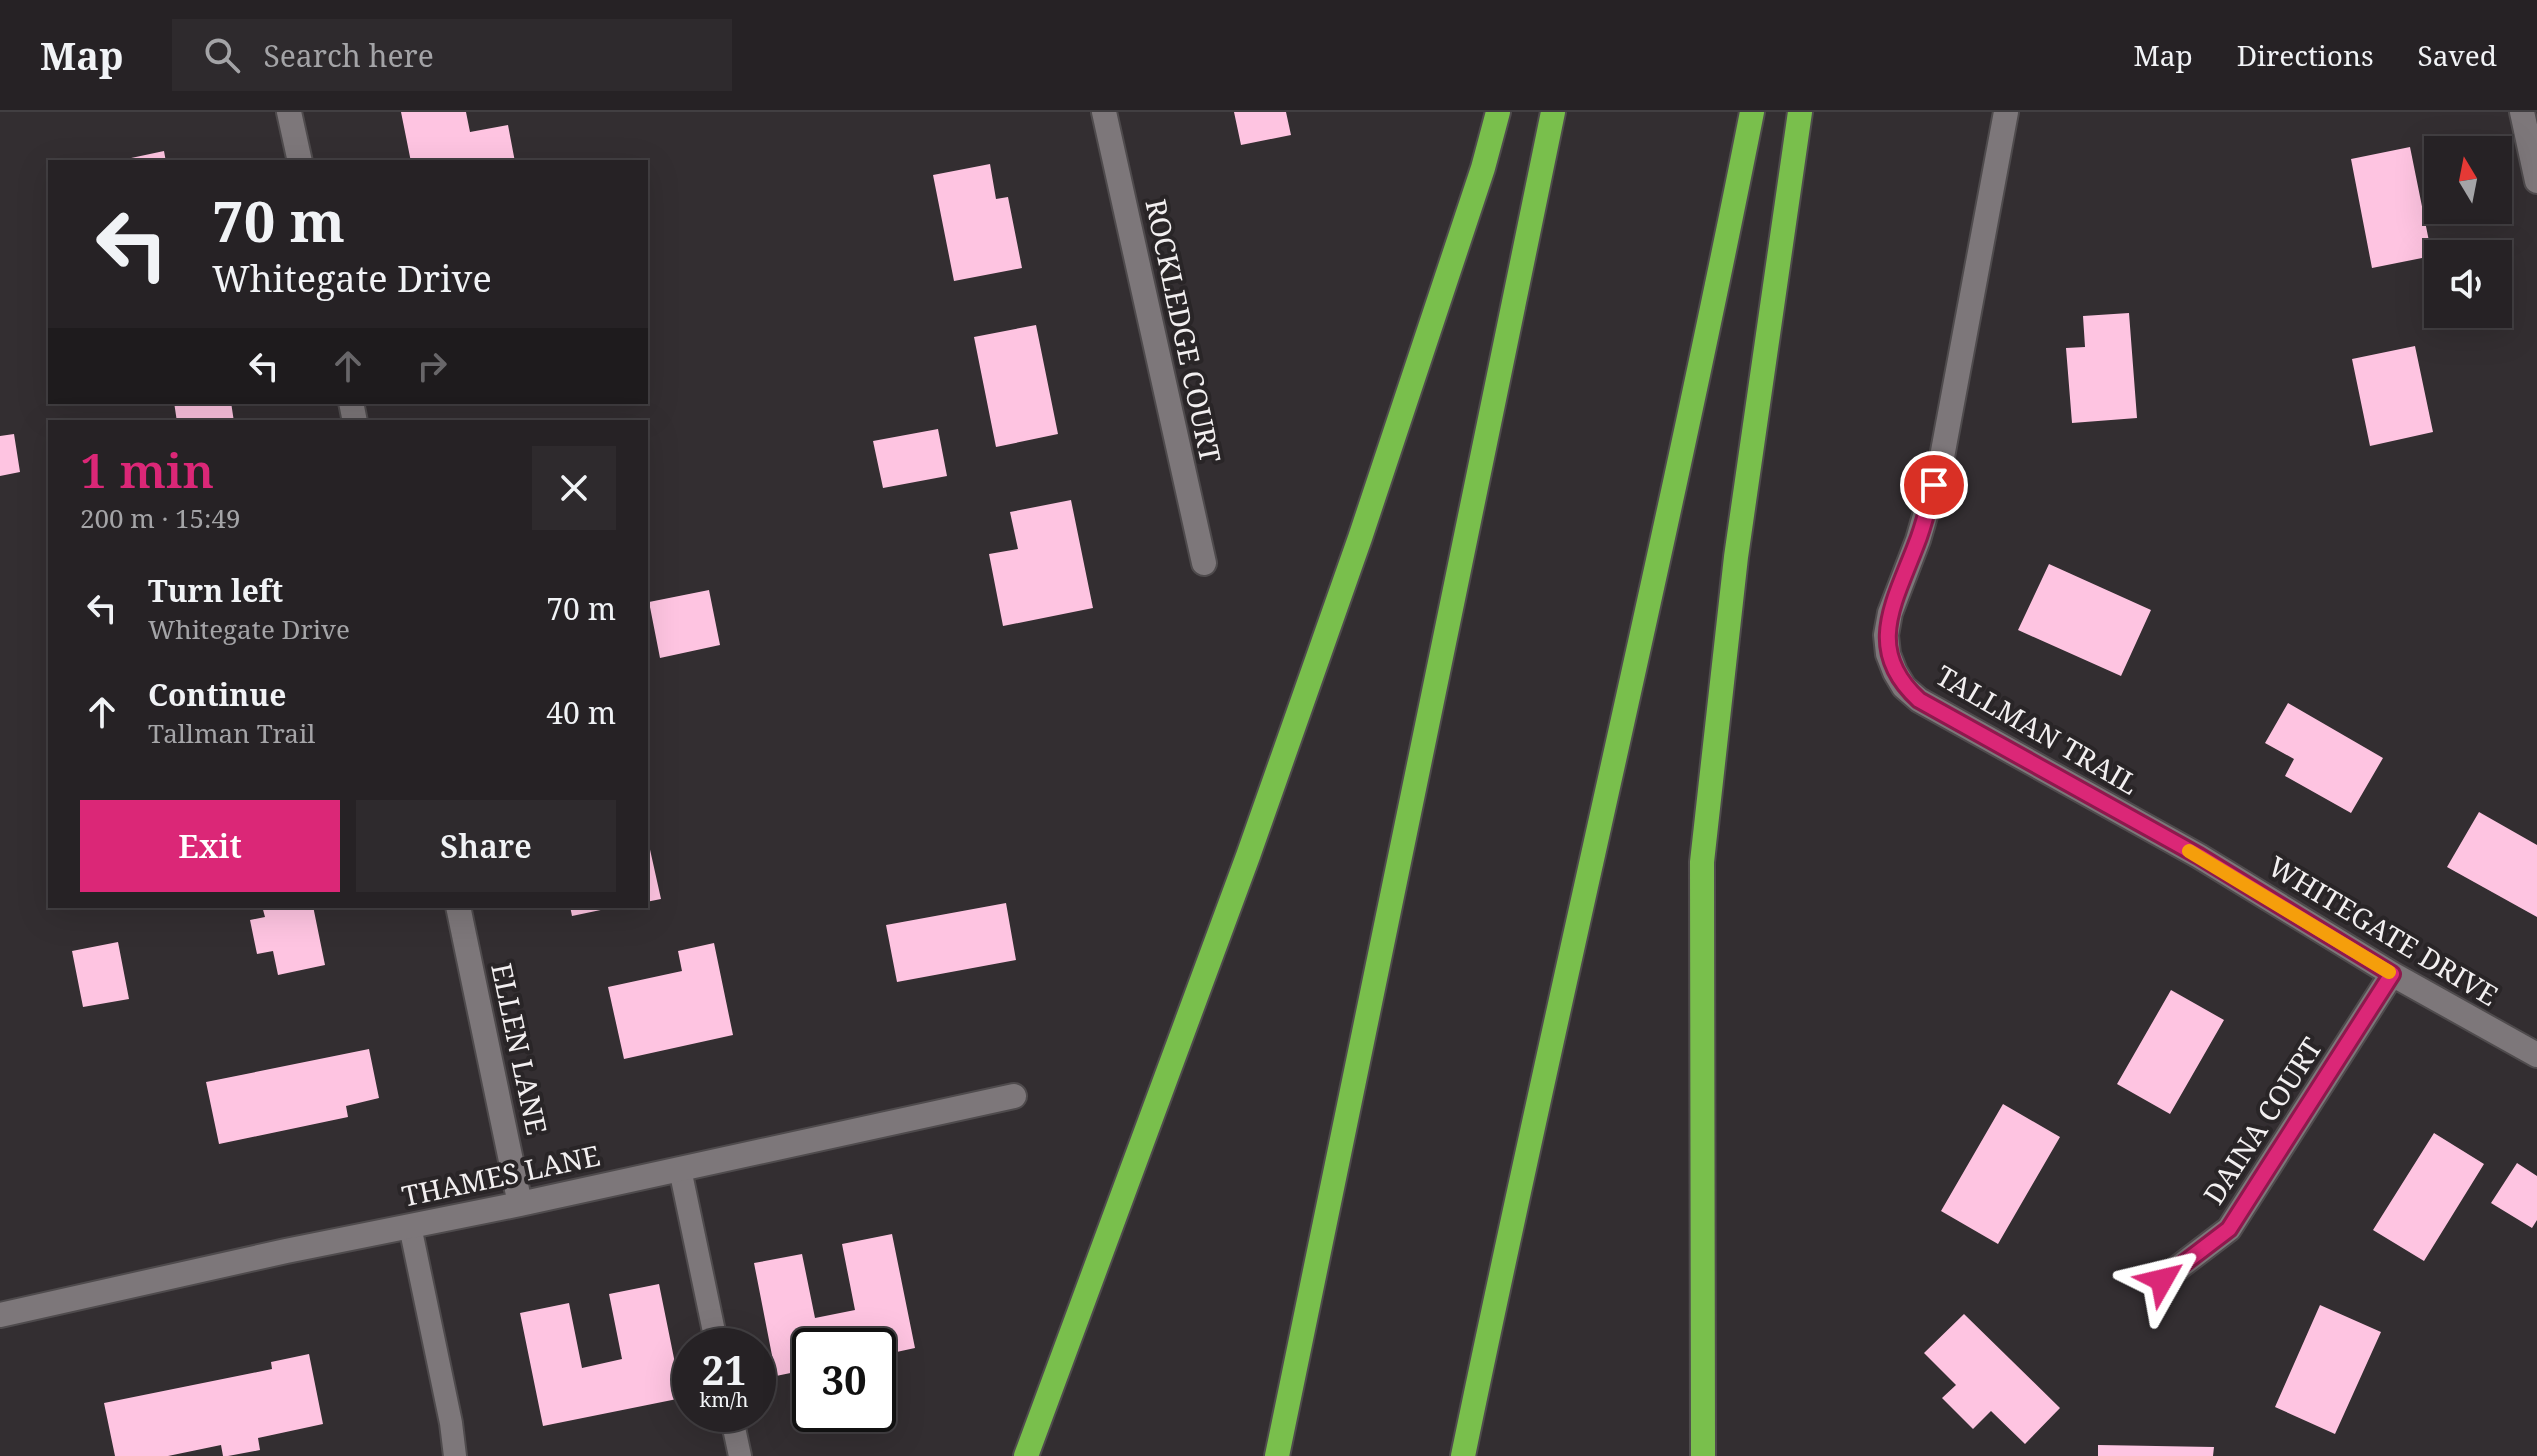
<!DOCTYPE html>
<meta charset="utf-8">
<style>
:root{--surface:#262225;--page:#2e2a2d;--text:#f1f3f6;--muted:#a4a4a7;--line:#423f42;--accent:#db2777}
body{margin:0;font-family:"Noto Serif",serif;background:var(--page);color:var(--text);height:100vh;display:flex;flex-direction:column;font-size:30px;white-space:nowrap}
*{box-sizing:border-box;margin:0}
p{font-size:26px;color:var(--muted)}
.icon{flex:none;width:44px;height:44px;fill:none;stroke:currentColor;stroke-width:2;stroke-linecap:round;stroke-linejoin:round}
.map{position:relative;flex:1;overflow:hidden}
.drawer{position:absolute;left:48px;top:308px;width:600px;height:488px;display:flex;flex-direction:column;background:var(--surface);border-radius:0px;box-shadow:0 8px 32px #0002,0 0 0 2px var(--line)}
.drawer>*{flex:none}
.guide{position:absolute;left:48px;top:48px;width:600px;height:244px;border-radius:0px;box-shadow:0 8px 32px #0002,0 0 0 2px var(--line);background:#262225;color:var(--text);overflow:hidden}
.needle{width:52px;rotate:350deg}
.tools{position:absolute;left:2424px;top:24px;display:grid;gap:16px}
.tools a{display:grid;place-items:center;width:88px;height:88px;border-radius:0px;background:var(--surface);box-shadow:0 8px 32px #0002,0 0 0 2px var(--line);font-size:40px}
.speed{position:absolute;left:672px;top:1216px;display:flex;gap:16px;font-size:40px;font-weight:700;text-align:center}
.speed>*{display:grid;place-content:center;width:104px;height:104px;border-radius:50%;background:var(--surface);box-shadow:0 8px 32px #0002,0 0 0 2px var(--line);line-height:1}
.speed small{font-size:20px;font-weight:400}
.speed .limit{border:4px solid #111;border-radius:12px;background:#fff;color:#111}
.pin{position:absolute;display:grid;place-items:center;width:68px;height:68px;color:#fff;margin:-34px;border:4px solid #fff;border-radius:50%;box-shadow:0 2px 8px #0007}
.me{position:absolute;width:88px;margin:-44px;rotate:53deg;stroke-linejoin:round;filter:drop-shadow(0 0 6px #0008)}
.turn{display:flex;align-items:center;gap:28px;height:168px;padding:0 32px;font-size:36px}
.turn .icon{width:104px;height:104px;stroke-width:2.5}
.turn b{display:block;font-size:56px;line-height:68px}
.lanes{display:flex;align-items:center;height:76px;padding:0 32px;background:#0003;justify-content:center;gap:40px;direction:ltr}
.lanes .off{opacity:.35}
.round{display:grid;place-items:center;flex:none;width:84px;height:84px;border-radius:0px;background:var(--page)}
.head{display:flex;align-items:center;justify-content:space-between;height:136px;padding:0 32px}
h1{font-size:48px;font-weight:600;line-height:60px;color:var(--accent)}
.cta{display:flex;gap:16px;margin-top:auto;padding:16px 32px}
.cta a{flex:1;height:92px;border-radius:0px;background:var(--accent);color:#fff;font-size:32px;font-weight:600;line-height:92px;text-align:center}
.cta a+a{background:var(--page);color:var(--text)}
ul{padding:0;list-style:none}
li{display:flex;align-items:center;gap:24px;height:104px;padding:0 32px}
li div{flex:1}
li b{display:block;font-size:30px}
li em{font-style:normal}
header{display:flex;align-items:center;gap:48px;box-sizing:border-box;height:112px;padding:0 40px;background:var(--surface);border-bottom:2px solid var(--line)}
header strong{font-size:38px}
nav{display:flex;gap:44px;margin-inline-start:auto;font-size:28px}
.search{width:560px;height:72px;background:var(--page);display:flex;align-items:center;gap:20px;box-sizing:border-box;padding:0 28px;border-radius:0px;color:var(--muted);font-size:30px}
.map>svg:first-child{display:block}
.building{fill:#fec4e1}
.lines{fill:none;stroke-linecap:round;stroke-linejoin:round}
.lane-casing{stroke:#4f4b4d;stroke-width:26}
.street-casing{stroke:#4f4b4d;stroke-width:28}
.highway-casing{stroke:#4f4b4d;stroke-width:28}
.lane{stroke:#7d777a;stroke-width:22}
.street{stroke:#7d777a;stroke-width:24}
.highway{stroke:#79bf4c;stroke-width:24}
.route-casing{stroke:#8e194d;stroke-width:20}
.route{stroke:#db2777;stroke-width:14}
.slow{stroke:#f59e0b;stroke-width:14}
.labels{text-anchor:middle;stroke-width:8;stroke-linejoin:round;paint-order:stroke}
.street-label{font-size:28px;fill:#f2eff0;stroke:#292527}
</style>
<header>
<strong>Map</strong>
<div class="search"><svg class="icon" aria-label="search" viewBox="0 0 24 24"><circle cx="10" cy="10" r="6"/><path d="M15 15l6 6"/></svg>Search here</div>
<nav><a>Map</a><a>Directions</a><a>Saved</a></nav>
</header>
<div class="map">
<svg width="2537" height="1344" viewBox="0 0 2537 1344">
<rect width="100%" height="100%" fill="#332e31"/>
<!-- building -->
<path class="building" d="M401,0H466L470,20L508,13L515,50H411Z
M1234,0H1286L1291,23L1241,33Z
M2410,35L2432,144L2372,156L2351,47Z
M164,39L166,50H117V49Z
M990,52L996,87L1008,85L1022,156L954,169L933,63Z
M2129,201L2137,306L2072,311L2066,236L2085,235L2083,204Z
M1036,213L1058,322L996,335L974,225Z
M2415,234L2433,320L2370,334L2352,247Z
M174,290H231L234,310H177Z
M938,317L947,364L883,376L873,329Z
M14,322L20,360L0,364V324Z
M1071,388L1093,496L1003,514L989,442L1018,437L1010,400Z
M2049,452L2151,498L2121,564L2018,518Z
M709,478L720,533L660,546L649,490Z
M2288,591L2383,646L2351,701L2285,664L2294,647L2265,631Z
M2479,700L2537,733V805L2447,755Z
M646,733H649L661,787L646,790Z
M1006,791L1016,848L897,870L886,813Z
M262,794H313L325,853L278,863L273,839L257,842L250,808L265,805Z
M570,794H615V795L572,804Z
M118,830L129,887L83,895L72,839Z
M714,831L733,923L624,947L608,875L682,859L678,839Z
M2171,878L2224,908L2170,1002L2117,972Z
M369,937L379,986L346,994L348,1005L219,1032L206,970Z
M2003,992L2060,1025L1998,1132L1941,1099Z
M2434,1021L2484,1052L2424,1149L2373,1118Z
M2517,1051L2537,1064V1108L2532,1116L2491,1091Z
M892,1122L915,1236L878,1244V1234H810V1257L776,1264L754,1151L802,1142L815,1206L855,1198L842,1132Z
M659,1172L682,1286L543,1314L520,1201L569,1191L582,1256L622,1247L609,1182Z
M2320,1193L2381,1220L2335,1322L2275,1295Z
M1964,1202L2060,1296L2025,1332L1991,1299L1973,1317L1942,1286L1956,1273L1924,1241Z
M309,1242L323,1312L258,1326L260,1338L228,1344H223L221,1333L168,1344H115L104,1291L272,1257L271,1250Z
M2098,1333L2214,1335L2213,1344H2098Z"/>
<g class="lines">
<!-- lane casing -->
<g class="lane-casing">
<path id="lane" d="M680,1057L717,1234
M410,1114L451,1311L455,1344
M731,1302L740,1344"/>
</g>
<!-- street casing -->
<g class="street-casing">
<path id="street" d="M289,0L300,50
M1104,0L1204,451
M2006,0L1942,345L1918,428L1890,501L1886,523L1888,542L1895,560L1904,575L1919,588L2199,744L2392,862L2537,943
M2522,0L2537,69
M351,290L355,310
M458,794L520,1092
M2162,1168L2229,1117L2392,862
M0,1203L286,1139L520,1092L1014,984"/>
</g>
<!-- highway casing -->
<g class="highway-casing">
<path id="highway" d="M1026,1344L1248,744L1360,426L1483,56L1498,0
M1277,1344L1553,0
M1463,1344C1555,895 1663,450 1752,0
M1703,1344L1702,750L1736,445L1800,0"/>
</g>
<!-- lane -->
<use href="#lane" class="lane"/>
<!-- street -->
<use href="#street" class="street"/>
<!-- highway -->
<use href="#highway" class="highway"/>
</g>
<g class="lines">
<!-- route casing -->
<g class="route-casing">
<path id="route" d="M1934,373C1928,393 1924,414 1916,433C1894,491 1864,538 1919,588L2199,744L2392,862L2229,1117L2162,1168"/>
</g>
<!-- route -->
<use href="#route" class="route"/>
<!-- slow -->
<path class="slow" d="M2189,739L2389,860"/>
</g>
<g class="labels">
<!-- street labels -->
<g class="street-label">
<text transform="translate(1183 219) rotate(78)" y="10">ROCKLEDGE COURT</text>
<text transform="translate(2037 618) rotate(30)" y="10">TALLMAN TRAIL</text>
<text transform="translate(2383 819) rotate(31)" y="10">WHITEGATE DRIVE</text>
<text transform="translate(519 937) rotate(78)" y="10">ELLEN LANE</text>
<text transform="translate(2263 1009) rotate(-57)" y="10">DAINA COURT</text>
<text transform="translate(501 1064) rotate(-12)" y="10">THAMES LANE</text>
</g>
</g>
</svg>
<div class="tools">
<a><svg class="needle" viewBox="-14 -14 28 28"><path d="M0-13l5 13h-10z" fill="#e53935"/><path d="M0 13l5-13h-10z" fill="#a4a4a7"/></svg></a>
<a><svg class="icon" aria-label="sound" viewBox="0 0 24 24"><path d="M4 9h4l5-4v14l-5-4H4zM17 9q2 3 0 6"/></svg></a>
</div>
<div class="speed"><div>21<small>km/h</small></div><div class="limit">30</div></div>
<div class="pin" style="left:1934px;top:373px;background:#d93025"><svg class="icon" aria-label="arrive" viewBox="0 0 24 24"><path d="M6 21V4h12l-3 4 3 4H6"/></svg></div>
<svg class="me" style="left:2162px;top:1168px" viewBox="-20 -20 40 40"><path d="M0-17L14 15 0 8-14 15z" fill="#db2777" stroke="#fff" stroke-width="4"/></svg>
<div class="guide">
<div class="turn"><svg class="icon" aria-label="left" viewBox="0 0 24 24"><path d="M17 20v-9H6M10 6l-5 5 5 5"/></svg><div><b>70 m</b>Whitegate Drive</div></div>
<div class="lanes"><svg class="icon" aria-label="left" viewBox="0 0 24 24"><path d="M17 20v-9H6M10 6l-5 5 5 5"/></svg><svg class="icon off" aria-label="ahead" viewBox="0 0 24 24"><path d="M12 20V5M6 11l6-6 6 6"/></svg><svg class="icon off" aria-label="right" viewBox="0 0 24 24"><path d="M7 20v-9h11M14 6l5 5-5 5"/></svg></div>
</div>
<section class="drawer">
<div class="head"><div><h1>1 min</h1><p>200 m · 15:49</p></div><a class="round"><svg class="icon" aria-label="close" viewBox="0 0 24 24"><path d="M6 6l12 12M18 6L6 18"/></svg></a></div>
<ul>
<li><svg class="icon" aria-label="left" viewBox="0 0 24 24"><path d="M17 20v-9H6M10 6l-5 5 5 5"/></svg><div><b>Turn left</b><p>Whitegate Drive</p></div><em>70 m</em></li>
<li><svg class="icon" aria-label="ahead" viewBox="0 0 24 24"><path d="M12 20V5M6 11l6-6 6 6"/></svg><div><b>Continue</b><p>Tallman Trail</p></div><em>40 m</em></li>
</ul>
<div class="cta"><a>Exit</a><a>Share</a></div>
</section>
</div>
